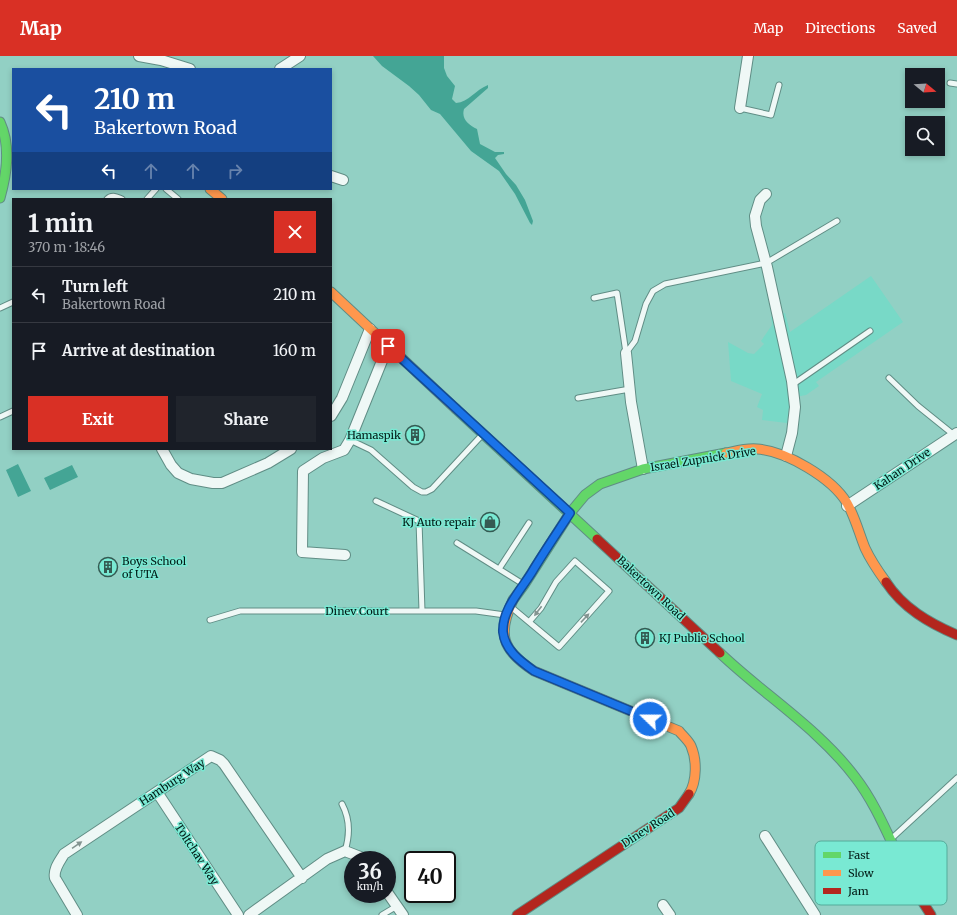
<!DOCTYPE html>
<meta charset="utf-8">
<style>
:root{--surface:#171b24;--page:#20242c;--text:#f1f3f6;--muted:#9ea1a6;--line:#363941;--accent:#d93025}
body{margin:0;font-family:Merriweather,serif;background:var(--page);color:var(--text);height:100vh;display:flex;flex-direction:column;font-size:15px;white-space:nowrap}
*{box-sizing:border-box;margin:0}
p{font-size:13px;color:var(--muted)}
.icon{flex:none;width:22px;height:22px;fill:none;stroke:currentColor;stroke-width:2;stroke-linecap:round;stroke-linejoin:round}
.map{position:relative;flex:1;overflow:hidden}
.details{position:absolute;left:12px;top:142px;width:320px;height:252px;display:flex;flex-direction:column;background:var(--surface);border-radius:0px;box-shadow:0 2px 6px #0003}
.details>*{flex:none}
.top-card{position:absolute;left:12px;top:12px;width:320px;height:122px;border-radius:0px;box-shadow:0 2px 6px #0003;background:#1a4fa0;color:#fff;overflow:hidden}
.needle{width:26px;rotate:108deg}
.controls{position:absolute;left:905px;top:12px;display:grid;gap:8px}
.controls a{display:grid;place-items:center;width:40px;height:40px;border-radius:0px;background:var(--surface);box-shadow:0 2px 6px #0003;font-size:20px}
.speed{position:absolute;left:344px;top:795px;display:flex;gap:8px;font-size:20px;font-weight:700;text-align:center}
.speed>*{display:grid;place-content:center;width:52px;height:52px;border-radius:50%;background:var(--surface);box-shadow:0 2px 6px #0003;line-height:1}
.speed small{font-size:10px;font-weight:400}
.speed .limit{border:2px solid #111;border-radius:6px;background:#fff;color:#111}
.pin{position:absolute;display:grid;place-items:center;width:34px;height:34px;color:#fff;margin:-17px;border-radius:8px;box-shadow:0 2px 6px #0006}
.me{position:absolute;width:44px;margin:-22px;rotate:292deg;stroke-linejoin:round;filter:drop-shadow(0 0 3px #0008)}
.turn{display:flex;align-items:center;gap:14px;height:84px;padding:0 16px;font-size:18px}
.turn .icon{width:52px;height:52px;stroke-width:2.5}
.turn b{display:block;font-size:28px;line-height:34px}
.lanes{display:flex;align-items:center;height:38px;padding:0 16px;background:#0003;justify-content:center;gap:20px;direction:ltr}
.lanes .off{opacity:.35}
.round{display:grid;place-items:center;flex:none;width:42px;height:42px;border-radius:0px;background:var(--page)}
.headline{display:flex;align-items:center;justify-content:space-between;height:68px;padding:0 16px}
h1{font-size:24px;font-weight:700;line-height:30px}
.button{display:flex;gap:8px;margin-top:auto;padding:8px 16px}
.button a{flex:1;height:46px;border-radius:0px;background:var(--accent);color:#fff;font-size:16px;font-weight:700;line-height:46px;text-align:center}
.button a+a{background:var(--page);color:var(--text)}
ul{padding:0;list-style:none}
li{display:flex;align-items:center;gap:12px;height:56px;padding:0 16px;border-top:1px solid var(--line)}
li div{flex:1}
li b{display:block;font-size:15px}
li em{font-style:normal}
header{display:flex;align-items:center;gap:24px;box-sizing:border-box;height:56px;padding:0 20px;background:var(--accent);color:#fff}
header strong{font-size:19px}
nav{display:flex;gap:22px;margin-inline-start:auto;font-size:14px}
.map>svg:first-child{display:block}
.built{fill:#78d9c7}
.water{fill:#44a595}
.lines{fill:none;stroke-linecap:round;stroke-linejoin:round}
.lane-casing{stroke:#608d85;stroke-width:7}
.street-casing{stroke:#608d85;stroke-width:12}
.fast-casing{stroke:#608d85;stroke-width:11}
.slow-casing{stroke:#608d85;stroke-width:11}
.jam-casing{stroke:#608d85;stroke-width:11}
.lane{stroke:#eff8f6;stroke-width:5}
.street{stroke:#eff8f6;stroke-width:10}
.fast{stroke:#63d668;stroke-width:9}
.slow{stroke:#ff974d;stroke-width:9}
.jam{stroke:#b3261e;stroke-width:9}
.oneway{fill:#849491}
.route-casing{stroke:#114b97;stroke-width:10}
.route{stroke:#1a73e8;stroke-width:7}
.labels{text-anchor:middle;stroke-width:3;stroke-linejoin:round;paint-order:stroke}
.poi-label{font-size:11px;fill:#021a15;stroke:#79e9d3;text-anchor:end}
.street-label{font-size:11px;fill:#021a15;stroke:#79e9d3}
.key{fill:#79e9d3;stroke:#55ab9a;stroke-width:1}
.key-label{font-size:11px;fill:#021a15}
</style>
<header>
<strong>Map</strong>
<nav><a>Map</a><a>Directions</a><a>Saved</a></nav>
</header>
<div class="map">
<svg width="957" height="859" viewBox="0 0 957 859">
<rect width="100%" height="100%" fill="#92d0c4"/>
<!-- built -->
<path class="built" d="M871,220L903,266L816,326L819,330L806,339L790,342L787,367L762,364L763,354L757,351L762,338L731,325L728,286L748,297L754,298L764,288L761,285L772,269L771,261L785,257L790,276Z"/>
<!-- water -->
<path class="water" d="M373,0H444V12L447,20L455,30L452,43L456,47C469,46 475,34 488,29V32L464,53C461,63 469,69 477,73L480,88L495,96H504V98L498,99L495,102L506,118L516,129L525,144L533,165L532,169L530,167L515,138L499,115L471,95L440,58L431,54L419,39L409,30L382,10Z
M18,408L31,435L18,441L6,414Z
M72,409L78,421L50,434L44,422Z"/>
<g class="lines">
<!-- lane casing -->
<g class="lane-casing">
<path id="lane" d="M950,27L957,28
M740,52L771,59L779,29
M166,133L178,143
M107,143C112,138 117,141 122,143
M147,143L156,133
M594,242L617,237L626,297
M0,252L13,246
M626,297L635,285L646,248L653,235L665,228L766,207L837,165
M889,322L918,350L954,379
M792,329L870,275
M578,342L630,333
M0,361L13,355
M350,384L371,394L413,431L422,436H426L432,433L482,379
M376,445L419,465L422,555
M457,487L523,528
M499,513L529,467
M511,551L559,591L609,535L575,505L556,526L541,552L529,566
M210,564L240,555H476L505,559
M342,748C350,763 350,779 345,795
M891,783L957,722
M382,859L397,850"/>
</g>
<!-- street casing -->
<g class="street-casing">
<path id="street" d="M139,0L161,4L190,13
M280,13L300,0
M740,52L748,0
M331,120L343,124
M766,138L760,144L755,160L756,170L767,211L792,325L795,351L792,377L786,400
M626,297L631,346L643,413
M331,360L342,342L370,273
M162,393L171,409L178,417L191,423L213,427H222L268,407L291,393
M847,450L957,377
M345,499L302,496L303,415L323,402L344,394L350,384L388,290
M157,736L238,859
M765,780L815,859
M387,836L403,859
M663,849L670,859
M77,859L55,822C53,813 60,805 64,798L211,700L220,704L224,708L302,822
M249,859L327,803L345,795L363,802L365,804"/>
</g>
<!-- fast casing -->
<g class="fast-casing">
<path id="fast" d="M0,66C11,90 7,117 0,142
M456,353L597,483
M513,544L524,529L570,457L585,439L600,428L643,413L726,397
M720,597C764,639 818,672 855,721C876,748 889,782 904,812"/>
</g>
<!-- slow casing -->
<g class="slow-casing">
<path id="slow" d="M210,133L222,143
M331,236L456,353
M726,397C736,395 746,392 757,393C786,395 832,422 847,447C855,461 859,477 865,492C871,505 878,515 886,526
M513,544C497,579 502,594 534,615L679,675C683,680 689,685 691,690C697,704 697,725 689,738"/>
</g>
<!-- jam casing -->
<g class="jam-casing">
<path id="jam" d="M597,483L720,597
M886,526C903,552 929,567 957,579
M904,812L915,834L931,859
M517,859L679,752L689,738"/>
</g>
<!-- lane -->
<use href="#lane" class="lane"/>
<!-- street -->
<use href="#street" class="street"/>
<!-- fast -->
<use href="#fast" class="fast"/>
<!-- slow -->
<use href="#slow" class="slow"/>
<!-- jam -->
<use href="#jam" class="jam"/>
</g>
<!-- one-way arrows -->
<defs><path id="oneway-solid" d="M-6-.8H1V-3.2L6.5 0L1 3.2V.8H-6Z"/></defs>
<g class="oneway">
<use href="#oneway-solid" transform="translate(538 555) rotate(127)"/>
<use href="#oneway-solid" transform="translate(585 562) rotate(-47)"/>
<use href="#oneway-solid" transform="translate(77 789) rotate(-34)"/>
</g>
<g class="lines">
<!-- route casing -->
<g class="route-casing">
<path id="route" d="M388,290L570,457C557,477 544,496 532,516C521,534 502,553 503,576C505,594 520,605 534,615L650,663"/>
</g>
<!-- route -->
<use href="#route" class="route"/>
</g>
<!-- icons -->
<defs>
<g id="building-ring" transform="scale(1)"><circle r="9.5" fill="#79e9d3" stroke="#345a52" stroke-width="1.5"/><path d="M-4-6H4V6H1V3H-1V6H-4ZM-2.5-4.3h1.7v1.8h-1.7ZM.8-4.3h1.7v1.8H.8ZM-2.5-1h1.7V.8h-1.7ZM.8-1h1.7V.8H.8Z" fill="#345a52"/></g>
<g id="shop-ring" transform="scale(1)"><circle r="9.5" fill="#79e9d3" stroke="#345a52" stroke-width="1.5"/><path d="M-5-2.5h2.3a2.7 3.5 0 0 1 5.4 0H5L5.5 6h-11ZM-1.5-2.5h3a1.5 2.3 0 0 0-3 0Z" fill="#345a52"/></g>
</defs>
<g fill-rule="evenodd">
<use href="#building-ring" x="415" y="379"/>
<use href="#shop-ring" x="490" y="466"/>
<use href="#building-ring" x="108" y="511"/>
<use href="#building-ring" x="645" y="582"/>
</g>
<g class="labels">
<!-- poi labels -->
<g class="poi-label">
<text x="401" y="383">Hamaspik</text>
<text x="476" y="470">KJ Auto repair</text>
<text x="122" y="509" text-anchor="start">Boys School<tspan x="122" dy="13">of UTA</tspan></text>
<text x="659" y="586" text-anchor="start">KJ Public School</text>
</g>
<!-- street labels -->
<g class="street-label">
<text transform="translate(703 403) rotate(-9)" y="4">Israel Zupnick Drive</text>
<text transform="translate(902 413) rotate(-34)" y="4">Kahan Drive</text>
<text transform="translate(651 532) rotate(43)" y="4">Bakertown Road</text>
<text x="357" y="559">Dinev Court</text>
<text transform="translate(172 726) rotate(-33)" y="4">Hamburg Way</text>
<text transform="translate(648 772) rotate(-33)" y="4">Dinev Road</text>
<text transform="translate(197 798) rotate(57)" y="4">Toltchav Way</text>
</g>
</g>
<!-- legend -->
<rect x="815" y="785" width="132" height="64" rx="6" class="key"/>
<rect x="823" y="796" width="18" height="6" fill="#63d668"/>
<rect x="823" y="814" width="18" height="6" fill="#ff974d"/>
<rect x="823" y="832" width="18" height="6" fill="#b3261e"/>
<g class="key-label">
<text x="848" y="803">Fast</text>
<text x="848" y="821">Slow</text>
<text x="848" y="839">Jam</text>
</g>
</svg>
<div class="controls">
<a><svg class="needle" viewBox="-14 -14 28 28"><path d="M0-13l5 13h-10z" fill="#e53935"/><path d="M0 13l5-13h-10z" fill="#9ea1a6"/></svg></a>
<a><svg class="icon" aria-label="search" viewBox="0 0 24 24"><circle cx="10" cy="10" r="6"/><path d="M15 15l6 6"/></svg></a>
</div>
<div class="speed"><div>36<small>km/h</small></div><div class="limit">40</div></div>
<div class="pin" style="left:388px;top:290px;background:#d93025"><svg class="icon" aria-label="arrive" viewBox="0 0 24 24"><path d="M6 21V4h12l-3 4 3 4H6"/></svg></div>
<svg class="me" style="left:650px;top:663px" viewBox="-20 -20 40 40"><circle r="17" fill="#1a73e8" stroke="#fff" stroke-width="3"/><path d="M0-11L8 9 0 5-8 9z" fill="#fff"/></svg>
<div class="top-card">
<div class="turn"><svg class="icon" aria-label="left" viewBox="0 0 24 24"><path d="M17 20v-9H6M10 6l-5 5 5 5"/></svg><div><b>210 m</b>Bakertown Road</div></div>
<div class="lanes"><svg class="icon" aria-label="left" viewBox="0 0 24 24"><path d="M17 20v-9H6M10 6l-5 5 5 5"/></svg><svg class="icon off" aria-label="ahead" viewBox="0 0 24 24"><path d="M12 20V5M6 11l6-6 6 6"/></svg><svg class="icon off" aria-label="ahead" viewBox="0 0 24 24"><path d="M12 20V5M6 11l6-6 6 6"/></svg><svg class="icon off" aria-label="right" viewBox="0 0 24 24"><path d="M7 20v-9h11M14 6l5 5-5 5"/></svg></div>
</div>
<section class="details">
<div class="headline"><div><h1>1 min</h1><p>370 m · 18:46</p></div><a class="round" style="background:#d93025;color:#fff"><svg class="icon" aria-label="close" viewBox="0 0 24 24"><path d="M6 6l12 12M18 6L6 18"/></svg></a></div>
<ul>
<li><svg class="icon" aria-label="left" viewBox="0 0 24 24"><path d="M17 20v-9H6M10 6l-5 5 5 5"/></svg><div><b>Turn left</b><p>Bakertown Road</p></div><em>210 m</em></li>
<li><svg class="icon" aria-label="arrive" viewBox="0 0 24 24"><path d="M6 21V4h12l-3 4 3 4H6"/></svg><div><b>Arrive at destination</b></div><em>160 m</em></li>
</ul>
<div class="button"><a>Exit</a><a>Share</a></div>
</section>
</div>
